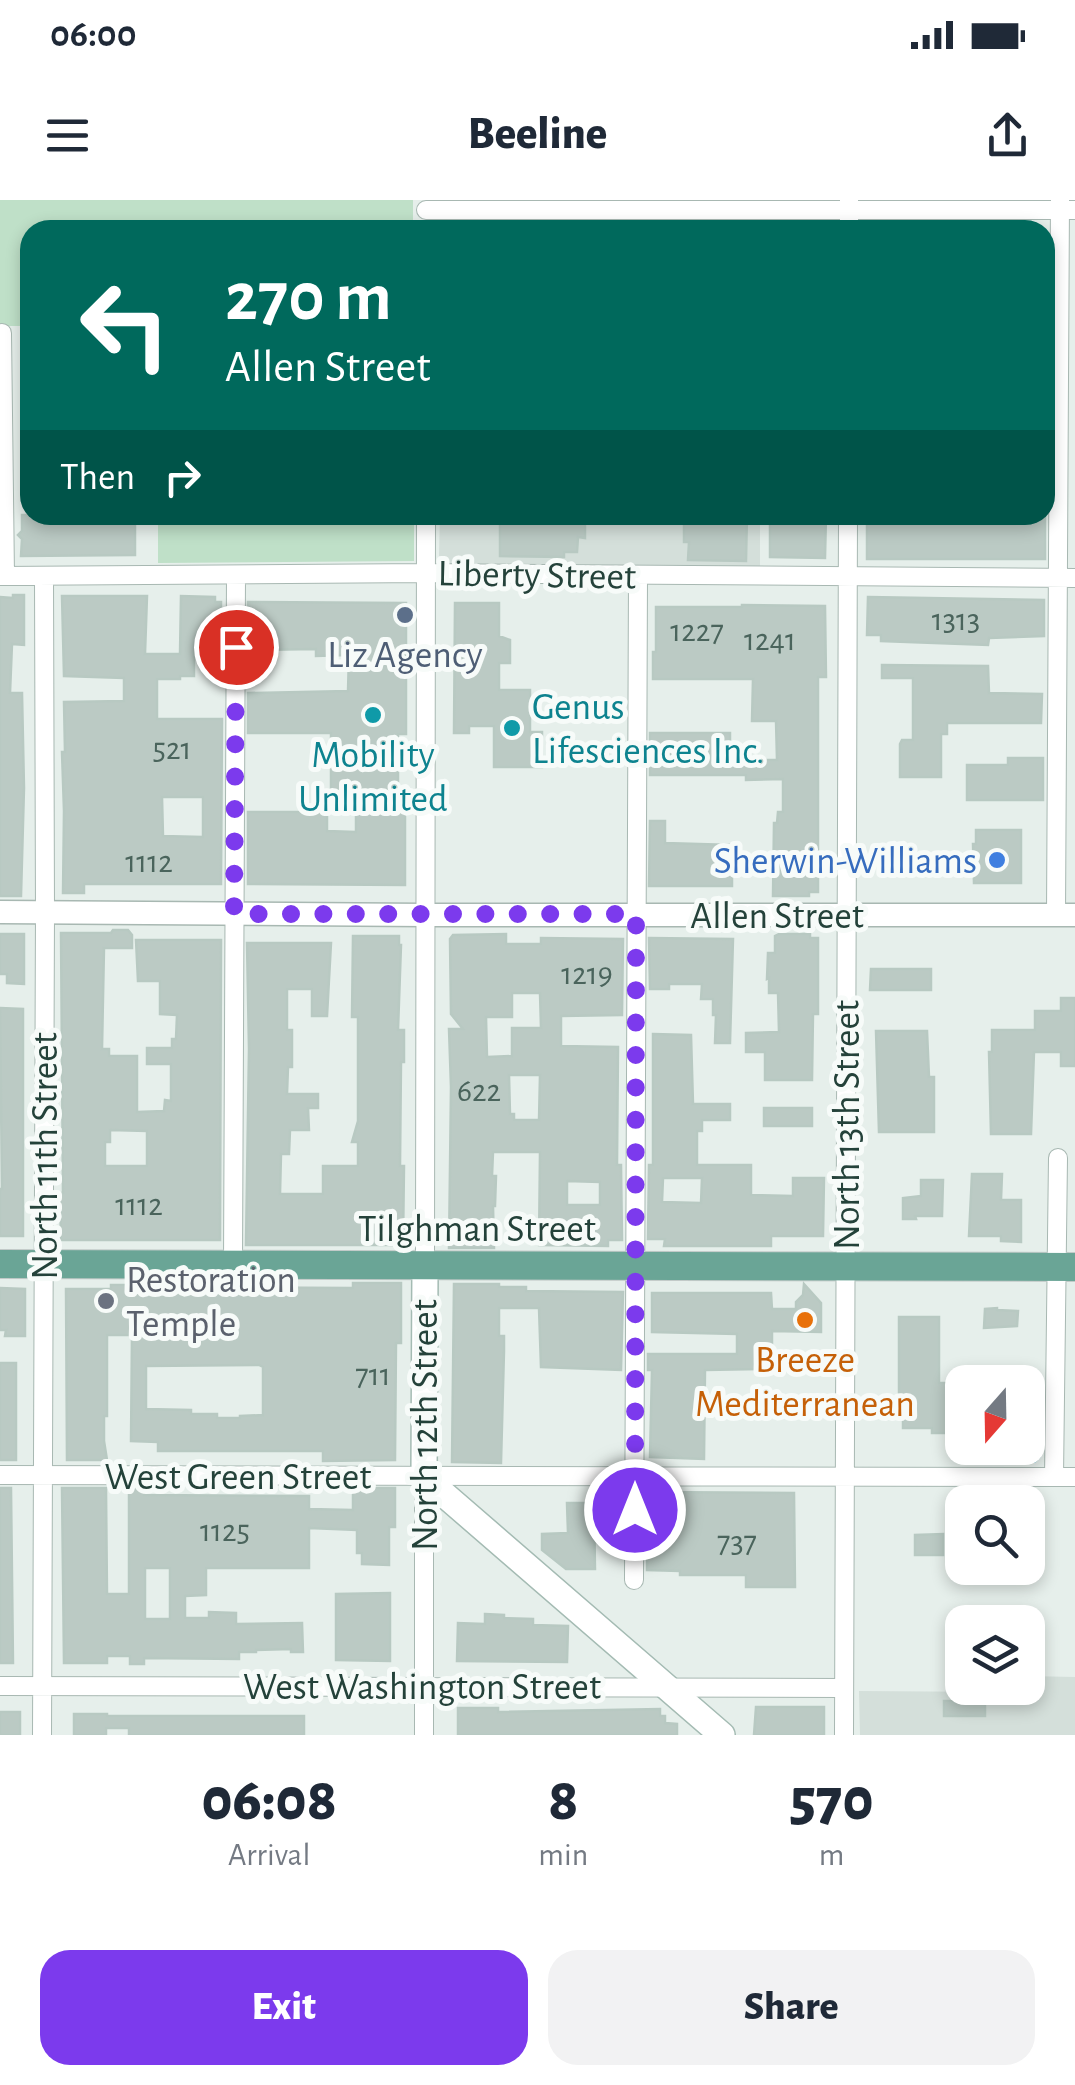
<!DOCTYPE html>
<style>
:root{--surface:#fff;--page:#f2f2f3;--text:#1f2937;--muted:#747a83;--accent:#7c3aed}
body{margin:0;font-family:"Alegreya Sans",sans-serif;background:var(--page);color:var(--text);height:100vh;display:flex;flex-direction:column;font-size:38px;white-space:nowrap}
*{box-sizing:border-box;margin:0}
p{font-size:32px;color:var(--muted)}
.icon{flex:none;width:55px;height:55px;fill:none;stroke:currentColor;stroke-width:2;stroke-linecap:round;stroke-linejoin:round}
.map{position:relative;height:1535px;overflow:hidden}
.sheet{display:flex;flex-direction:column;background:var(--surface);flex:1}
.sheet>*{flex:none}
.banner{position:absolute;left:20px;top:20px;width:1035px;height:305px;border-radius:30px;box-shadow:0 5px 15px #0003;background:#00695c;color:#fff;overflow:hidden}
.needle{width:65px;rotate:200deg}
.buttons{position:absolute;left:945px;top:1165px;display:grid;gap:20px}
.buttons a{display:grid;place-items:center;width:100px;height:100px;border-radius:20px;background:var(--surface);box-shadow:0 5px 15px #0003;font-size:50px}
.pin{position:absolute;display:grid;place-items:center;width:85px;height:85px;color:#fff;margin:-42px;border:5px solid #fff;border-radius:50%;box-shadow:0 2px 10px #0007}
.me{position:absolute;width:110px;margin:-55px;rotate:0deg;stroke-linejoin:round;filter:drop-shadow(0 0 8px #0008)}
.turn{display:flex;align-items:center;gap:35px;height:210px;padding:0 40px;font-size:45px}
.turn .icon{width:130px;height:130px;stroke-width:2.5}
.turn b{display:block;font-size:70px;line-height:85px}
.then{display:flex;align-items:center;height:95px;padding:0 40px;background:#0003;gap:20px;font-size:38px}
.eta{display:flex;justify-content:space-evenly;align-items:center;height:170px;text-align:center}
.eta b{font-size:60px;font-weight:800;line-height:70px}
.primary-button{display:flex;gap:20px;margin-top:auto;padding:20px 40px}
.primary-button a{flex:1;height:115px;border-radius:30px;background:var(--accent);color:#fff;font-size:40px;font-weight:800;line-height:115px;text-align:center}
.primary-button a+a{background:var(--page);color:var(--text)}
.status{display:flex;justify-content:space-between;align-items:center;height:70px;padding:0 50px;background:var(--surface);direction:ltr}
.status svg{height:28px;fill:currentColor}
header{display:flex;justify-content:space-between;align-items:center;height:130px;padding:0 40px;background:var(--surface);font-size:45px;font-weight:800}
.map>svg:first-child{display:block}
.built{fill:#d4dfda}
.green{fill:#bfe0c8}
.water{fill:#8ec9d4}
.building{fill:#bbcac4;stroke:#b8c9c2;stroke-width:2.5;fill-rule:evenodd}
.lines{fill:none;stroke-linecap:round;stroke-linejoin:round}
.minor-casing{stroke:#a8b8b2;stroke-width:20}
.tertiary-casing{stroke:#a8b8b2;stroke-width:25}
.secondary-casing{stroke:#a4bbb3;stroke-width:28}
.primary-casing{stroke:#c2cac8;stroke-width:30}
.minor{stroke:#fff;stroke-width:18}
.tertiary{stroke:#fff;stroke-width:22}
.secondary{stroke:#fff;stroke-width:25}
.primary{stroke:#6aa596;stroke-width:28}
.route{stroke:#7c3aed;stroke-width:18;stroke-dasharray:0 32.4}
.service-dot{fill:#5c6f8a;stroke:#f7fbf9;stroke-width:4}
.culture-dot{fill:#0f9aa8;stroke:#f7fbf9;stroke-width:4}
.shop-dot{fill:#3f7fe0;stroke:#f7fbf9;stroke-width:4}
.worship-dot{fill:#6b7280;stroke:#f7fbf9;stroke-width:4}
.food-dot{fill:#e8710a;stroke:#f7fbf9;stroke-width:4}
.labels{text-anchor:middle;stroke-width:10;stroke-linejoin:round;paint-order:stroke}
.number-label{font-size:32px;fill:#4a645c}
.street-label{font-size:38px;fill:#24423a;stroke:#f7fbf9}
.service-label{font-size:38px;fill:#4e5e75;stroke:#f7fbf9}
.culture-label{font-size:38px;fill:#0d838f;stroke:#f7fbf9;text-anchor:start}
.shop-label{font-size:38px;fill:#366cbe;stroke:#f7fbf9;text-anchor:end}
.worship-label{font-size:38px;fill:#5b616d;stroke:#f7fbf9;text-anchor:start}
.food-label{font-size:38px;fill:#c56008;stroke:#f7fbf9}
</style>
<div class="status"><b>06:00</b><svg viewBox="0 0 49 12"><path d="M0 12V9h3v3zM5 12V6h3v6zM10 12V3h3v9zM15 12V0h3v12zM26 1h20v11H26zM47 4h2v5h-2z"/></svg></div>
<header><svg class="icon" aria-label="menu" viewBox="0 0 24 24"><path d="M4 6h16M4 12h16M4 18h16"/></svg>Beeline<svg class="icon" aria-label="share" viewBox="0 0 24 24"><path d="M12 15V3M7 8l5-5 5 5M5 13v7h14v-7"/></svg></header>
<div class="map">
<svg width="1075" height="1535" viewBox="0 0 1075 1535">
<rect width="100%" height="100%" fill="#e6efeb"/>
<!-- built -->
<path class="built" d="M448,22L830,23L835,25L837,30H440L443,24Z
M440,315H760V366L447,365L441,361L439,356Z
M1028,1476L1075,1477V1535H860L859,1491L1001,1492L1006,1488H1028Z"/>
<!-- green -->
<path class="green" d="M0,0H413V30H30V126H0Z
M158,315H414V361L158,363Z"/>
<!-- water -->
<path class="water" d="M1028,1233L1035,1234L1041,1242V1257L1035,1263L1013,1262L1008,1255L1009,1248H1028Z"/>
<!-- building -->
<path class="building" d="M22,315H61L60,321L119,322V315H135V355L21,356L22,339L18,335L22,331Z
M533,315H585V338L578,337L577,352H564V357L500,356V321H533Z
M684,315H747L746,361L688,360L689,342H684Z
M770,315H826L825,358L770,357Z
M867,315H1045V359H867Z
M13,395H24V445L12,444L10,493H22L24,588L21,696H0V397L13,398Z
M62,396H147L145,454H180L181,396L215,397V402H221V437L217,436V442H194V476H180V479H157V519H222L221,684H84V693H63L64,611L62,552H65L64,502L124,501V478L64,476ZM162,597H203V637L163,636Z
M868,397L1044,400V436L989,438L988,445L881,441V435H867Z
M248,402L406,403V534H398V611H405V685L248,684V612H327V631L356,632V600H331V533H248V493L348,491L349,455L316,456V449L248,450Z
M455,403H499V436L510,440V463H499V490H530V532H542V567H494V526H469V533H454Z
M742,405L825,406L826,477H818V692H809V696H773L774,623H777L778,612H783V579L746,580V575H650V533H730V560H777L776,521H752L753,479H653V452H656V407H742Z
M882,465L988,466L989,493L1042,494L1041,523H947V534H941V577H900V544L902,540H913V478H882Z
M1008,558H1043V600H967V565H1008Z
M650,621H665V643L732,645V686H649Z
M976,630H1021V683H974L973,644H976Z
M113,730H128L132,735V748H104L102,849H109V856H137V912L164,911L165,900L171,901V864H147V848H172V839H176L177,815L160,814V781H138L136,740H221L220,1040H61L60,993H63L61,733H111ZM110,930L147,931V966H105V942H110Z
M0,734H24V784L7,783V774H0Z
M506,734V744H541V738L623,739L622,815L561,816V846L618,847L617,965H621L622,1040H608V1046L539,1045L540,952H493L492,976H496L495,1006H493L494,1048H449L451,887L449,829H463L451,814L450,739L453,735ZM512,793H540L541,828H512V856L487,857L486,817H512ZM509,875H540L539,920H514V914H510ZM567,981L600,982V1005H567Z
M779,734H810V738H818V814H813L812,880H765V852H746V833L779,832L778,793H769V778L767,779L768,753H775V736Z
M353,736H399V745H401L398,830H404V862H401L400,966H404L403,1045H246L249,849L247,743H331L327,816H312V789H287V830H292V867H288L287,894H318V908H308L309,930H290L289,954H281L280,994H323V966H358V942H352L358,921V817H352Z
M649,738L733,739L730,843H715L716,815H713V799H701L702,784H669V789H650Z
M871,769H931V790H870Z
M1061,798H1075V866H1061V852H1034L1031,934H991L989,852H992V830H1035V811H1061Z
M0,808L23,809V1036H0V989H2Z
M876,831H927L929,877H934V932H879Z
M653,834L691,835L693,904H730V920H702V931H697V965H751V995L793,996V978H824L823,1036H771V1046H664L665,1039H648L649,965H653ZM663,978H702L701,1003L662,1002Z
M764,908H812V926H764Z
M972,974H1002L1001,1000H1021V1042L1001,1041V1036H969Z
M921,980H943L942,1016H915L916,1019H903V998L921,996Z
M353,1083H401V1143H396L395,1260L323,1261V1251H158V1242L131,1241L132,1135H107V1216H104V1241L107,1260H67L66,1089H111V1085H146V1087L353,1088ZM259,1165L263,1167V1215L240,1216V1218H217V1214H191V1210L146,1209V1166Z
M454,1084H499V1087H526V1091L623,1092L621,1170L541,1167L539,1108H499V1136H504V1151L501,1263L452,1262Z
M804,1084L821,1103V1132L772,1131V1145H760V1169L705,1170L704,1259L650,1257L652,1170H648V1154H737V1134L652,1132V1093H771L772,1109H796V1102L803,1095Z
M0,1088L25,1089V1136H5L6,1130H0Z
M997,1108V1110L1018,1111L1017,1126L984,1128L985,1109Z
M899,1117H939V1183H962V1233H932V1228H903V1217H899Z
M0,1163H16V1260H0Z
M0,1288H11L13,1463H0Z
M62,1288H106L107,1394H129V1288H144V1295L309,1296V1309L353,1310V1288H395V1327H389V1365L362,1364V1353H357V1330L309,1328V1368H206V1395L185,1396V1418H209V1412L236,1413V1424L302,1423L303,1452H291V1449L256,1450V1452H239V1459L144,1458V1464H130V1456H107V1463H64ZM145,1368H170V1419H145Z
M648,1292L794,1293L795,1387H746V1375H680V1371L647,1370Z
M567,1303H594L595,1369H566L542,1350V1334L568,1333Z
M943,1334V1355H915V1335Z
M390,1393V1461L336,1460V1394Z
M485,1414L504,1415V1418L533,1419V1425L568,1426L567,1462L457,1461L458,1423L485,1424Z
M944,1501H985V1516H944Z
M756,1507H824V1535H754Z
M458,1508H498V1512L660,1509V1516H665V1523L677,1524V1535H458Z
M0,1512H20V1535H0Z
M74,1514H107V1516H304V1535H129V1528H106V1535H74Z"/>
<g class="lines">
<!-- minor casing -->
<g class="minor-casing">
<path id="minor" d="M426,10H1075
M849,30V0
M2,133L5,376
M0,376L426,373L1075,378
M1056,715L1060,0
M233,1064L236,375
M425,1066L426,315
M0,1275L1075,1277
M1054,1277L1058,958
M634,1380L638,376
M0,1486L844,1488
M42,1535L45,712L44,377
M424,1535V1277
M844,1535L848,315"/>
</g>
<!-- tertiary casing -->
<g class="tertiary-casing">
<path id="tertiary" d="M0,712L426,715H1075"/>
</g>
<!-- secondary casing -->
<g class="secondary-casing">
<path id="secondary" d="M425,1066L424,1277L722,1535"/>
</g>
<!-- primary casing -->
<g class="primary-casing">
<path id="primary" d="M0,1064L1075,1067"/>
</g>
<!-- minor -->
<use href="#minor" class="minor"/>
<!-- tertiary -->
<use href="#tertiary" class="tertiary"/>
<!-- secondary -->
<use href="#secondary" class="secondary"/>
<!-- primary -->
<use href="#primary" class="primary"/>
</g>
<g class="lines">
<!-- route -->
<path class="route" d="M236,447L234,714H636L635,1310"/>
</g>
<!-- markers -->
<circle class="service-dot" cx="405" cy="415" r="10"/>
<g class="culture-dot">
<circle cx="373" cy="515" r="10"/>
<circle cx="512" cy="528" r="10"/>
</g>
<circle class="shop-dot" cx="997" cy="660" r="10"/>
<circle class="worship-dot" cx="106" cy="1101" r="10"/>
<circle class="food-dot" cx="805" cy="1120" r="10"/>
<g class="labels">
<!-- number labels -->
<g class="number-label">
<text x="956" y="430">1313</text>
<text x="697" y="441">1227</text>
<text x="770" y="450">1241</text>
<text x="172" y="559">521</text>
<text x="149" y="672">1112</text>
<text x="587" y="784">1219</text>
<text x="479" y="901">622</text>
<text x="139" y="1015">1112</text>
<text x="373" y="1185">711</text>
<text x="225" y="1341">1125</text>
<text x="737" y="1352">737</text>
</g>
<!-- street labels -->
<g class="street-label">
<text transform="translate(537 374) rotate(1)" y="13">Liberty Street</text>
<text x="777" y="728">Allen Street</text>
<text transform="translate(846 925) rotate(-90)" y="13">North 13th Street</text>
<text transform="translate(44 956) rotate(-90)" y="13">North 11th Street</text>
<text x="477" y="1041">Tilghman Street</text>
<text transform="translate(424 1225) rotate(-90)" y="13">North 12th Street</text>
<text x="238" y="1289">West Green Street</text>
<text x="422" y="1499">West Washington Street</text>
</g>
<!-- service labels -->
<g class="service-label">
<text x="405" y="467">Liz Agency</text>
</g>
<!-- culture labels -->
<g class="culture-label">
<text x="532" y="519">Genus<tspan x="532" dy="44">Lifesciences Inc.</tspan></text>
<text x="373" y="567" text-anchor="middle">Mobility<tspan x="373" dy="44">Unlimited</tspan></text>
</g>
<!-- shop labels -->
<g class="shop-label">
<text x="977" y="673">Sherwin-Williams</text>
</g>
<!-- worship labels -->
<g class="worship-label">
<text x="126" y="1092">Restoration<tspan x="126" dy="44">Temple</tspan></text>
</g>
<!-- food labels -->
<g class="food-label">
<text x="805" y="1172">Breeze<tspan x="805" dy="44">Mediterranean</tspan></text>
</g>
</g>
</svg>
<div class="buttons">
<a><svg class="needle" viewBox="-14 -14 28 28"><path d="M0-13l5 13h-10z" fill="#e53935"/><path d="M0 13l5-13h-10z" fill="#747a83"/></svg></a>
<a><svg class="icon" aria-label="search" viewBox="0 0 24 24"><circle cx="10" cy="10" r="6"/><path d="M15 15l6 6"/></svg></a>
<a><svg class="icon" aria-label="layers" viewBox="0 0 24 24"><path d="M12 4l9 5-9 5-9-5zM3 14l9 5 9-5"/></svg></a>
</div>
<div class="pin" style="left:236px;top:447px;background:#d93025"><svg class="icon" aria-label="arrive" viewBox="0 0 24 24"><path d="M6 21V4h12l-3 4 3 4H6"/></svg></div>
<svg class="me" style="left:635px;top:1310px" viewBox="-20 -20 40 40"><circle r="17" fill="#7c3aed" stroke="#fff" stroke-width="3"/><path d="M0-11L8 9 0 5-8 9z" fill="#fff"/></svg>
<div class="banner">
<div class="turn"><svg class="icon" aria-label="left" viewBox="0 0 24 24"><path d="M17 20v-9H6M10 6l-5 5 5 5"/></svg><div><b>270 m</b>Allen Street</div></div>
<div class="then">Then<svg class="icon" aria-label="right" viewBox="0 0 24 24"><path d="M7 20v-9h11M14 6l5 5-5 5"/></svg></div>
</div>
</div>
<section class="sheet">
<div class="eta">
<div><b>06:08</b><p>Arrival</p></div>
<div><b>8</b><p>min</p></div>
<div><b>570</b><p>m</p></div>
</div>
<div class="primary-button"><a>Exit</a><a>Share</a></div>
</section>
